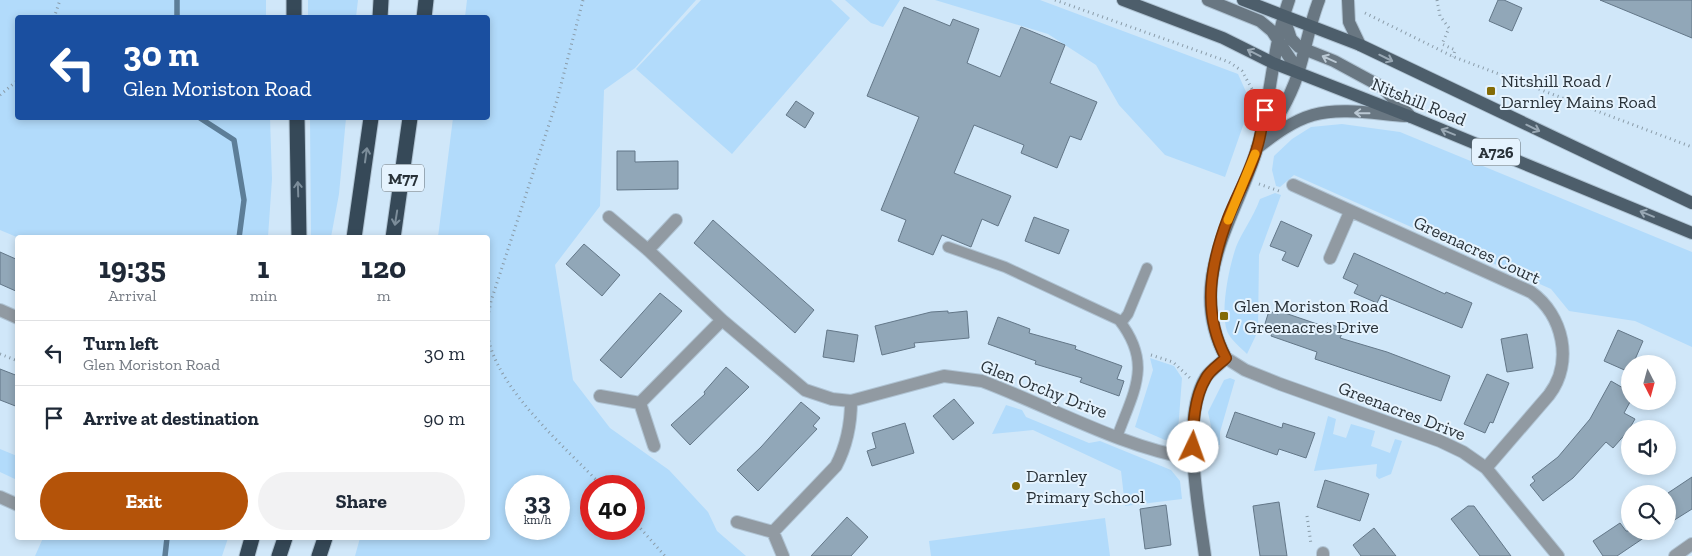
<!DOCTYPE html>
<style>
:root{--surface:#fff;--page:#f2f2f3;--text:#1f2937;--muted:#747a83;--line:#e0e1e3;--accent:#b45309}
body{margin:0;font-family:"Zilla Slab",serif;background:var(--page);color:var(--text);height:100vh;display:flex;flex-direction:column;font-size:19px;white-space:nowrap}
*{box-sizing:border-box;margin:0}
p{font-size:16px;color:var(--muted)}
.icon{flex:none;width:28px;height:28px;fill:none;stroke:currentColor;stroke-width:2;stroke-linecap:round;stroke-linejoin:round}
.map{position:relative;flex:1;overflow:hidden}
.sheet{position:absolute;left:15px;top:235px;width:475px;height:305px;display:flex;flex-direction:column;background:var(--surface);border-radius:5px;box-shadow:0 2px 8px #0003}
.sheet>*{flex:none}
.top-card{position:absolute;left:15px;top:15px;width:475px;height:105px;border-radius:5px;box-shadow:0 2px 8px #0003;background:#1a4fa0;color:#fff;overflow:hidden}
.needle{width:32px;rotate:174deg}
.tools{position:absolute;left:1621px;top:355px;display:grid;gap:10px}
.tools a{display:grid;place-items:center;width:55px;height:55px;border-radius:50%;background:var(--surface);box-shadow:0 2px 8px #0003;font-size:25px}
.speed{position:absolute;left:505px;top:475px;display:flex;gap:10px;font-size:25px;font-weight:700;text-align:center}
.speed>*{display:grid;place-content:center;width:65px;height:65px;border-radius:50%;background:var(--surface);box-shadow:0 2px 8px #0003;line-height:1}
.speed small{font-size:12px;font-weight:400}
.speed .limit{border:8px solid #d22;background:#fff;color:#111}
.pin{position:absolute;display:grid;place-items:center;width:42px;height:42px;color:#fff;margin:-21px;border-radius:10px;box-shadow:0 2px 8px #0006}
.me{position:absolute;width:55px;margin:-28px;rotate:3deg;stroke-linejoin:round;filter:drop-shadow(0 0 4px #0008)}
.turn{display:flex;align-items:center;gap:18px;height:105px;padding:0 25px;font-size:22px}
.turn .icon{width:65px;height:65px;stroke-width:2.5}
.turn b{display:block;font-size:35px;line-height:42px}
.eta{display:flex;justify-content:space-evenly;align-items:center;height:85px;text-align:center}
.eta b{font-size:30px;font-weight:700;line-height:35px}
.cta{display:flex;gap:10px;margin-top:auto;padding:10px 25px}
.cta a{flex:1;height:58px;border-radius:30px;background:var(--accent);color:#fff;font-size:20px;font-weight:700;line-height:58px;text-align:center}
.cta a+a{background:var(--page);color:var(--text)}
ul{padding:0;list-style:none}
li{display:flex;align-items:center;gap:15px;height:65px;padding:0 25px;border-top:1px solid var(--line)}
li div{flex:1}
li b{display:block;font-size:19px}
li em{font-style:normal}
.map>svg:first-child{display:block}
.green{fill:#b2dbfb;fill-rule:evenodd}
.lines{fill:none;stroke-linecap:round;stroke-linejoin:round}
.stream{stroke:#5d7e98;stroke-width:5.5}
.building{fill:#91a7b8;stroke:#637788}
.lane-casing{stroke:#afc3d3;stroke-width:12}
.street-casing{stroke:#afc3d3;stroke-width:14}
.secondary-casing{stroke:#afc3d3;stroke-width:14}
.primary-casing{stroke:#afc3d3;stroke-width:14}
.highway-casing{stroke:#afc3d3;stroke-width:17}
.path{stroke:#8a9ca9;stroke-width:3;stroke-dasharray:1 4;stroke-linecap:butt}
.lane{stroke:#919aa2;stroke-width:10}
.street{stroke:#919aa2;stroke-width:12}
.secondary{stroke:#697782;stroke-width:12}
.primary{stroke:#4d5e6b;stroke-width:12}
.highway{stroke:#364958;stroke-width:15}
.oneway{stroke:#99a8b4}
.oneway2{stroke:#bac8d3}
.oneway3{stroke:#7c8d9a}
.route-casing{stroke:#753606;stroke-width:12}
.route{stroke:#b45309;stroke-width:9}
.slow{stroke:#f59e0b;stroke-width:9}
.poi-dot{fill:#846b05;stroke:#e5f3fe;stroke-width:2}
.labels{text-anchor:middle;stroke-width:4;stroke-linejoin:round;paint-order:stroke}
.shield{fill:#e5f3fe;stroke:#616c74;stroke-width:1}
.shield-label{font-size:16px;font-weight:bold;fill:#293239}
.poi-label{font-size:18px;fill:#293239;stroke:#e5f3fe;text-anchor:start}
.street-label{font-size:18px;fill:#293239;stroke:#e5f3fe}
</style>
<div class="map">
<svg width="1692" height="556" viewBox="0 0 1692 556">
<rect width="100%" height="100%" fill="#d0e7f9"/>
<!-- green -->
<path class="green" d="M0,0H266V17L18,18V118H270L272,179L268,237L19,238L0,230Z
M308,0H358L356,17H308Z
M467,0H696L635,68L604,90L600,206L555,265L573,380L610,428L669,470L708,512L717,531L746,556H355L360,538H488V238L438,237L453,118H488V18L465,17ZM516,486H559V529H516ZM591,486H634V529H591Z
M701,0H831L850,18L732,154L636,69Z
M845,0H900L883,27L871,23Z
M935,0H1040L1238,74L1251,103L1225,177L1165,155L1119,105L1096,65L1048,34Z
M310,118H346L339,194L331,237H311Z
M1342,124L1400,132L1692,252V347L1635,321L1569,311L1551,289L1294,175L1280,187L1276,186L1272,170L1274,156L1292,139L1311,127Z
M1275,193L1281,195L1259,255L1258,331L1247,354C1241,348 1230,339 1227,331C1220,311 1229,267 1236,247C1242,232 1254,216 1260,199Z
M1150,358L1174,366L1182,378L1178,431L1174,438L1165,440L1135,427L1153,370Z
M1230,378L1235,380L1220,432V445H1215L1208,412L1224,380Z
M1006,405L1022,410L1026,417L1089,443L1100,441L1171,470L1180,481L1182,499L1125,506L1121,471L1033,430L992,434Z
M1328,416L1336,419L1333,434L1346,438L1351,424L1375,431L1371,446L1390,453L1395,439L1402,441L1391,474L1379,479L1376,476L1377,464L1314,471Z
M0,449L17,456V480L0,472Z
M1105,518L1110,556H931L929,541Z
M43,538H228L222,556H35Z"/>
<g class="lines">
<!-- stream -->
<path class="stream" d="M177,0V18
M200,118L234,140L244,200L239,238
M165,556L167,538"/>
</g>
<!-- building -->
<path class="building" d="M1498,0H1504L1522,8L1512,31L1489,21Z
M1600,0H1692V38Z
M904,7L950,26L953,19L979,29L967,63L1000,77L1021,27L1065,45L1050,83L1097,102L1081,140L1070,136L1057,168L1021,153L1024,145L974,125L954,173L1011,196L998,226L982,219L971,247L942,235L933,255L898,241L906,220L881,210L919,117L867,96Z
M796,101L814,113L805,128L786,115Z
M617,151H635V162L678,161V189L617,190Z
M1034,217L1069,230L1059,254L1025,241Z
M713,220L814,310L795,333L694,243Z
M1281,221L1312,235L1298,267L1282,260L1286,252L1270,246Z
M584,244L620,275L602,296L566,264Z
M0,252L18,260V292L0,284Z
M1354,253L1445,294L1446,292L1472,303L1462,328L1381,295L1377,303L1354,293L1358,285L1343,278Z
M660,293L682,311L621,378L600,360Z
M948,311V313L967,311L969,338L914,343L915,347L882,355L875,326L931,312Z
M1269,311L1278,314L1279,311L1326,327L1327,323L1344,329L1340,338L1387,352L1450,376L1441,401L1315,359L1317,352L1271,336L1272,333L1263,330Z
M998,317L1030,329L1029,333L1076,346L1075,349L1122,366L1117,379L1124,381L1119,396L1080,382L1082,378L1035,364L1036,361L988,344Z
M827,330L858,335L854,362L823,357Z
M1618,330L1643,341L1633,364H1630L1629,372L1604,361Z
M1527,334L1533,368L1507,372L1501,339Z
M726,367L749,387L690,445L671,425L705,394L704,392Z
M0,369L18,376V407L0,400Z
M1487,374L1509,383L1493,423L1490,422L1485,433L1464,424Z
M1611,381L1630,392V402L1624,413L1635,419L1628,431L1613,448L1606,442L1573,478L1543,501L1530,485L1535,481L1532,477L1558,457L1590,419Z
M954,399L974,423L953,440L933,416Z
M801,402L820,418L813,426L817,429L758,491L737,470L761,447Z
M1235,412L1282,428L1283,423L1315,433L1306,458L1279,449L1277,455L1226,437Z
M905,423L914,453L872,466L867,451L876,448L872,433Z
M1692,477V509L1668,524V493Z
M1325,480L1369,494L1360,521L1317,507Z
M1279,502L1287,556H1260L1253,506Z
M1166,505L1171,545L1145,549L1140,509Z
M1468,506H1474L1511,556H1480L1451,519Z
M847,517L868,537L851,556H811Z
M1620,523L1626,531H1654L1617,556H1603L1593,541Z
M1374,528L1396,556H1361L1353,545Z"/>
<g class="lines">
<!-- lane casing -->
<g class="lane-casing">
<path id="lane" d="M948,247L1005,267L1119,320C1153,364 1134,390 1117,437
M1121,323L1128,314L1147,268"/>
</g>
<!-- street casing -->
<g class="street-casing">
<path id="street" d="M1293,185L1531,292C1563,315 1574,362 1549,395L1486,468
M609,217L648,250L722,320L805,390L832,399L851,401L944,376L982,381C1051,407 1121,447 1193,459
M648,250L676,220
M1330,258L1350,212
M0,310L18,318
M1226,358L1245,370L1280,384L1440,441L1463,452L1486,468L1558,556
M600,396L640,403L654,446
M640,403L722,320
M0,497L18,505
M737,522L773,532L783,556
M773,532L836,466C847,445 851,425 851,401
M1323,553V556
M1675,556L1692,544"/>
</g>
<!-- secondary casing -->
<g class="secondary-casing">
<path id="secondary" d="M1208,0L1260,21L1272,31L1299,72
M1348,0L1349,22L1360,45
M1284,18L1291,39L1299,47L1334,61L1382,87L1411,117
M1264,138C1278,118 1292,95 1299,70C1306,47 1310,23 1319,0
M1257,148C1274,135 1292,121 1313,115C1341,107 1376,114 1405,116
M1205,556C1199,508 1180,419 1206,377C1211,370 1220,364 1226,358C1185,282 1235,220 1257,149C1271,100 1272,48 1289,0"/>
</g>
<!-- primary casing -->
<g class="primary-casing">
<path id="primary" d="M1123,0L1223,38L1273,63L1411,117L1692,233
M1243,0L1360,45L1692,203"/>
</g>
<!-- highway casing -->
<g class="highway-casing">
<path id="highway" d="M294,0V18
M380,18L381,0
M424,18L426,0
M297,118L299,238
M354,238L371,118
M393,238L410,118
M247,556L252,538
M279,556L285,538
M319,556L325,538"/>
</g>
<!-- path -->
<path class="path" d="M1055,0L1229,62L1242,71L1252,89
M1437,0L1440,16L1449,28L1442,44L1455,50L1453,57
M1365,13L1454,57L1692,147
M54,18L60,0
M0,95L18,80
M1259,184L1279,191
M488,317L491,301L557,100L583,0
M488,336C496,388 566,448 602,486
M0,354L18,361
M1151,355L1173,362L1190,378
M1307,516L1311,544
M634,521L665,556"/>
<!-- lane -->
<use href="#lane" class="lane"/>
<!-- street -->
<use href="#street" class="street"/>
<!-- secondary -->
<use href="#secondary" class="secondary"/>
<!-- primary -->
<use href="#primary" class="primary"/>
<!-- highway -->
<use href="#highway" class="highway"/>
</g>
<!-- one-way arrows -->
<defs><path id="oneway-shaft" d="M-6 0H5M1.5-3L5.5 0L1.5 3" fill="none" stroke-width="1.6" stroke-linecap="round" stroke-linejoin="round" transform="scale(1.25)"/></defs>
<g class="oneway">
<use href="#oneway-shaft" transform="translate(1254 53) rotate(-153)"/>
<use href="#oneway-shaft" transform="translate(1386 58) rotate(26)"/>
<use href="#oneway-shaft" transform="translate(1533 128) rotate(26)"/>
<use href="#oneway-shaft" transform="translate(1448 132) rotate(-158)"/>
<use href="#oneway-shaft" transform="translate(1647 214) rotate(-158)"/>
</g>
<g class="oneway2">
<use href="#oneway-shaft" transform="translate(1329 59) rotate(-156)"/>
<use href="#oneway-shaft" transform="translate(1362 113) rotate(-179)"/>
</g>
<g class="oneway3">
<use href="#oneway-shaft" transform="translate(366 155) rotate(-82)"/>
<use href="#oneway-shaft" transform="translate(298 189) rotate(-92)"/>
<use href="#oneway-shaft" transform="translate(396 218) rotate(99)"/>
</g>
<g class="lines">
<!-- route casing -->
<g class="route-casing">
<path id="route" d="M1193,447C1193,424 1194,398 1206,378C1210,370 1220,364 1226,358C1202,313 1210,265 1228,218C1237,195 1250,172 1257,148C1261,136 1262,123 1265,110"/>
</g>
<!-- route -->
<use href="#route" class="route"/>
<!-- slow -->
<path class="slow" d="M1228,220L1255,154"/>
</g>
<!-- markers -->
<g class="poi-dot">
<rect x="1486" y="86" width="10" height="10" rx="2.5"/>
<rect x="1219" y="311" width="10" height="10" rx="2.5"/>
<circle cx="1016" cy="486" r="5"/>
</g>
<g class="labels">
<!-- shield labels -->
<g class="shield">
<rect x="1472" y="138.5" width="48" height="27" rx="4"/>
<rect x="382" y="164.5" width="42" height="27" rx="4"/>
</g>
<g class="shield-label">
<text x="1496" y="158">A726</text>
<text x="403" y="184">M77</text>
</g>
<!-- poi labels -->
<g class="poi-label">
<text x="1501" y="87">Nitshill Road /<tspan x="1501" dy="21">Darnley Mains Road</tspan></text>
<text x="1234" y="312">Glen Moriston Road<tspan x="1234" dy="21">/ Greenacres Drive</tspan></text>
<text x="1026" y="482">Darnley<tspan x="1026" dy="21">Primary School</tspan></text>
</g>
<!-- street labels -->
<g class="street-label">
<text transform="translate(1419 102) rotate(22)" y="6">Nitshill Road</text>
<text transform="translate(1477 250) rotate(25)" y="6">Greenacres Court</text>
<text transform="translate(1044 389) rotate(21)" y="6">Glen Orchy Drive</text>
<text transform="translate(1402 411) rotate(21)" y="6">Greenacres Drive</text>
</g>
</g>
</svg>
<div class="tools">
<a><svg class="needle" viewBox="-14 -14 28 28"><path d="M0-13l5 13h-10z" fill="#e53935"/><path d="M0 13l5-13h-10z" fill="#747a83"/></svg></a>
<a><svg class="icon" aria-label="sound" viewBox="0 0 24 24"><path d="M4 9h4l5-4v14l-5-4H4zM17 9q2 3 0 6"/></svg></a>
<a><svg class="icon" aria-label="search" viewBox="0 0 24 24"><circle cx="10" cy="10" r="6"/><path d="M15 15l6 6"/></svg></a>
</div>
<div class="speed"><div>33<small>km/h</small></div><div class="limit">40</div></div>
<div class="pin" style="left:1265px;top:110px;background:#d93025"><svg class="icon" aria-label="arrive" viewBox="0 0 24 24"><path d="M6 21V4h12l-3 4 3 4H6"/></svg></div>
<svg class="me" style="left:1193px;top:447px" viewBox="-20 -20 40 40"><circle r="19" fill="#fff"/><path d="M0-13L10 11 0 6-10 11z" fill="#b45309"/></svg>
<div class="top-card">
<div class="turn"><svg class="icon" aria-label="left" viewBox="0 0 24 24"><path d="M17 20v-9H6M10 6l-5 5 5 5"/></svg><div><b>30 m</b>Glen Moriston Road</div></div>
</div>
<section class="sheet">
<div class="eta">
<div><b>19:35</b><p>Arrival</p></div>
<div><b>1</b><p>min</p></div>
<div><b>120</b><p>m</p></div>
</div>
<ul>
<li><svg class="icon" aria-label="left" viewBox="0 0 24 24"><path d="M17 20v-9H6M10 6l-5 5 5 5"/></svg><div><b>Turn left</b><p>Glen Moriston Road</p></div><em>30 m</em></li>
<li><svg class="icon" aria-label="arrive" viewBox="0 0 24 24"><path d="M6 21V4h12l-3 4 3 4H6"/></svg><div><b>Arrive at destination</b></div><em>90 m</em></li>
</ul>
<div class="cta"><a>Exit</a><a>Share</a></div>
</section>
</div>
